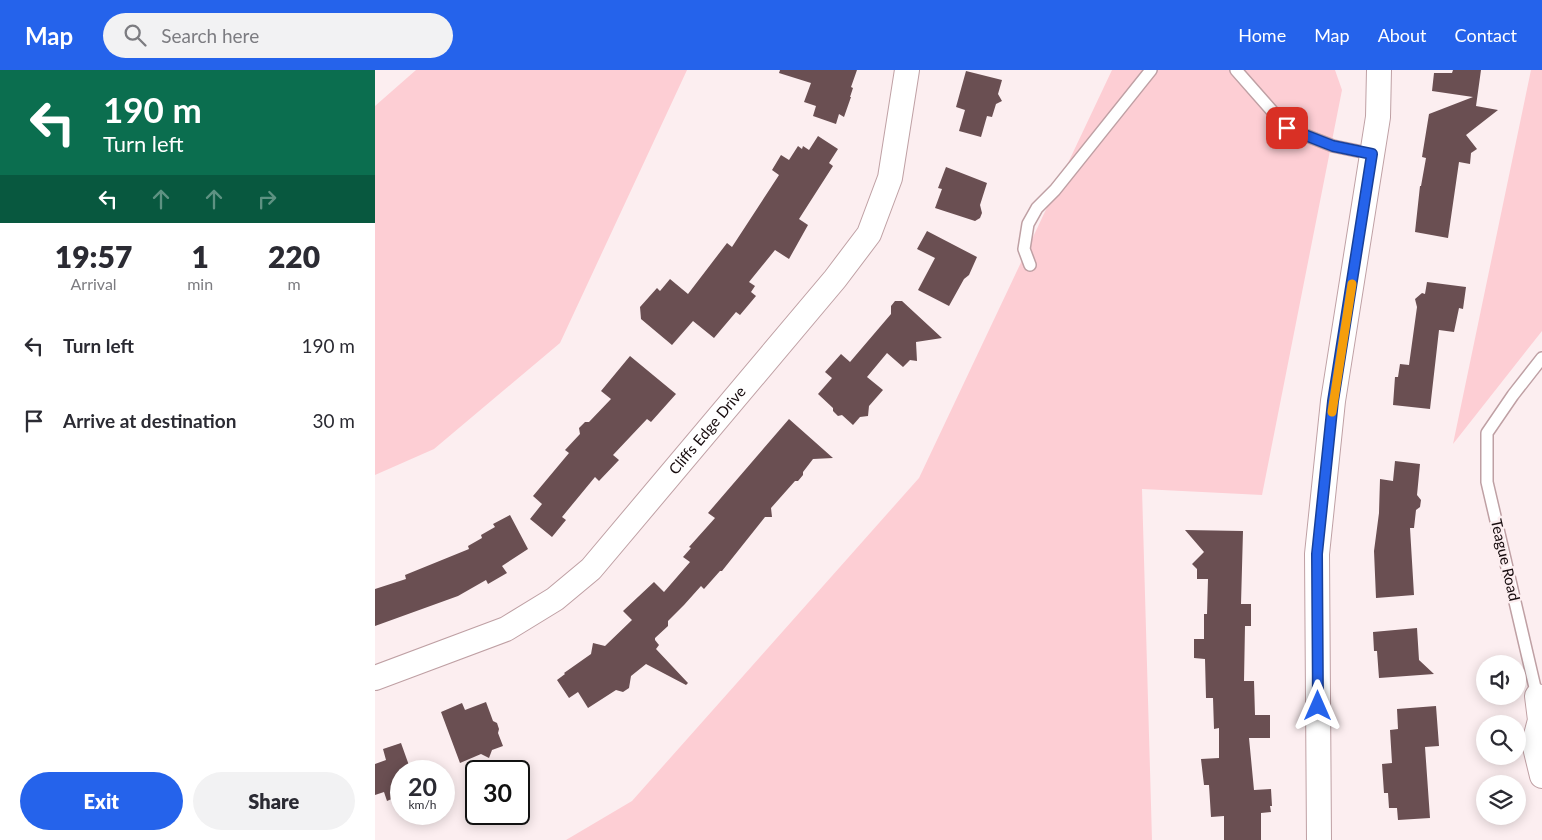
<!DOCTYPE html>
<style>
:root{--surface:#fff;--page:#f2f2f3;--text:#2b2b33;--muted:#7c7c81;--accent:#2563eb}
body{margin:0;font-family:Lato,sans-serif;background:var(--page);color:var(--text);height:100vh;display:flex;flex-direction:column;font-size:19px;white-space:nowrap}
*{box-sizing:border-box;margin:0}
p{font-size:16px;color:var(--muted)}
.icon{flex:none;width:28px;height:28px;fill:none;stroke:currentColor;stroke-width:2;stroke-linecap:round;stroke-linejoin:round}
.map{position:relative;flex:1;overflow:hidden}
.drawer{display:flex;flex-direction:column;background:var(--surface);width:375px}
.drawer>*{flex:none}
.banner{background:#0b6e4f;color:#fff;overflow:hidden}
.controls{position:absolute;left:1101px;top:585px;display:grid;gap:10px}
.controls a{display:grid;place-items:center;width:50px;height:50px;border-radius:50%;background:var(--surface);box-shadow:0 2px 12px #0003;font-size:25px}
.speed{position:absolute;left:15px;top:690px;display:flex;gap:10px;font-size:25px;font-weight:700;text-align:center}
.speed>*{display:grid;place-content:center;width:65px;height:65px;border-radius:50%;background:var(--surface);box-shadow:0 2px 12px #0003;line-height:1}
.speed small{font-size:12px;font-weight:400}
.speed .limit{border:2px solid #111;border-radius:8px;background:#fff;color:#111}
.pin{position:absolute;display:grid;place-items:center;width:42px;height:42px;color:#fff;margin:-21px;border-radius:10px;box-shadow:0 2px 8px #0006}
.me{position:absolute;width:55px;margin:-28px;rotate:0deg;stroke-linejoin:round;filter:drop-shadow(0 0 4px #0008)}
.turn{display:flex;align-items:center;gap:18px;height:105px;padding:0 20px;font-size:22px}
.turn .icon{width:65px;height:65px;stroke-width:2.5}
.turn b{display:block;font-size:35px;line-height:42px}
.lanes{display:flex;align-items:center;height:48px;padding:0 20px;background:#0003;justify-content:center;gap:25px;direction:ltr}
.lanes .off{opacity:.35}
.eta{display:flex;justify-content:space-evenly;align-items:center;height:85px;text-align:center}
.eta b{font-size:30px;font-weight:800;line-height:35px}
.primary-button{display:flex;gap:10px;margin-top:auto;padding:10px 20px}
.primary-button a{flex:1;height:58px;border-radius:30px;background:var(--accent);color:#fff;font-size:20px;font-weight:800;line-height:58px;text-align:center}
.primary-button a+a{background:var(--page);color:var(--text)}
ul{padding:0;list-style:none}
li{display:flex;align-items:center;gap:15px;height:75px;padding:0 20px}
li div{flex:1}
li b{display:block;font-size:19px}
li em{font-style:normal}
header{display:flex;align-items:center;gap:30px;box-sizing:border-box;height:70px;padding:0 25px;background:var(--accent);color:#fff}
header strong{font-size:24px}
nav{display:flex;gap:28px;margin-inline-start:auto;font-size:18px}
.search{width:350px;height:45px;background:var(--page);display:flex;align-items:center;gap:12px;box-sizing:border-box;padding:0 18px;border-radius:28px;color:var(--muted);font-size:19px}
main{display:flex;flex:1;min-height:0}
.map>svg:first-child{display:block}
.green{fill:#fdced4}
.building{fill:#6a4f52}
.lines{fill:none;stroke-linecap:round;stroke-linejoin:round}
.service-casing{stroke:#bfa0a4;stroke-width:14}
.minor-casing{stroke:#bfa0a4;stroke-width:26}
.service{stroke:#fff;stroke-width:11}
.minor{stroke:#fff;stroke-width:24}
.route-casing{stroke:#184099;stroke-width:12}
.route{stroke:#2563eb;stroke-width:9}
.slow{stroke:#f59e0b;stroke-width:9}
.labels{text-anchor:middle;stroke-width:5;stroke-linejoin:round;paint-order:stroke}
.street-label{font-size:15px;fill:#160b0d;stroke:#fceef0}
</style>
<header>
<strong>Map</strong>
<div class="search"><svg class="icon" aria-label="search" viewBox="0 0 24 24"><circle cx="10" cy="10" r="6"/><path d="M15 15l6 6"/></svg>Search here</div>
<nav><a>Home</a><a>Map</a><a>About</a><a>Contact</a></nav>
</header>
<main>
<section class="drawer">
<div class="banner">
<div class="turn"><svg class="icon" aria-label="left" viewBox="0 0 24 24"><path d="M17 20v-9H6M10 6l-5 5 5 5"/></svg><div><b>190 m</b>Turn left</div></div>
<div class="lanes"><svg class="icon" aria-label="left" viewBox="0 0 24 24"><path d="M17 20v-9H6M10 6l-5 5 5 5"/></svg><svg class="icon off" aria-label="ahead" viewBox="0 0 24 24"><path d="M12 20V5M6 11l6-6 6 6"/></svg><svg class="icon off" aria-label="ahead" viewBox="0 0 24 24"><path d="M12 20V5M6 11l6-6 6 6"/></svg><svg class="icon off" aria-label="right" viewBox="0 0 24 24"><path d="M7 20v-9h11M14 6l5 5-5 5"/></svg></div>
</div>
<div class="eta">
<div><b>19:57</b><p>Arrival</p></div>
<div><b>1</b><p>min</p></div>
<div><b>220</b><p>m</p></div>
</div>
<ul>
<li><svg class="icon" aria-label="left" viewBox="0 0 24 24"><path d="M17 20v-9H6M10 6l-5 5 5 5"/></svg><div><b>Turn left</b></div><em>190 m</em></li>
<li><svg class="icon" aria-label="arrive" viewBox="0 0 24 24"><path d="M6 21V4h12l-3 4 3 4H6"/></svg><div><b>Arrive at destination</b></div><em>30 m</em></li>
</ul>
<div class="primary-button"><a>Exit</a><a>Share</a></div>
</section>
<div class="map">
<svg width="1167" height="770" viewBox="0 0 1167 770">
<rect width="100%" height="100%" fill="#fceef0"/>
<!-- green -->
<path class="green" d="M41,0H312L185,273L59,379L0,405V36Z
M737,0H960L967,20L887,425L767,419L777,770H191L257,731L544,408Z
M1156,0H1167V261L1078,374Z"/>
<!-- building -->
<path class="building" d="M405,0H482L476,17L478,18L475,27H476L469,47L464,44L461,54L438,46L441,36L429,32L436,13L404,3Z
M1078,0H1106L1101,36L1123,40L1091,65L1102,79L1096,83L1095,94L1084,92L1073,168L1040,162L1045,116H1046L1051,88L1047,87L1054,44L1098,27L1057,21L1059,3H1077Z
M591,1L627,10L623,24L627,31L621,34L617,47L612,46L606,67L584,61L590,40L581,37Z
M443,66L463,79L454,93L458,96L424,149L433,155L414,189L400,180L374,212L380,216L376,222L381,226L365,245L361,242L339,268L318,251L297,275L266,249L265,237L282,218L285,221L295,209L313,224L352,173L357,177L404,105L397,100L406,85L414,90L423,76L427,79L428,76L434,80Z
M571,97L612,113L605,135L607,143L605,148L600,151L560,138L567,119L563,118Z
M552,161L602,187L594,205L589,209L574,236L543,220L560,188L542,179Z
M1052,212L1091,217L1088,239L1084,238L1079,262L1064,260L1055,339L1018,335L1020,307H1023L1025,294L1034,295L1042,237L1040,229L1047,223L1050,224Z
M520,231H527L567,268L541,272L542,291L535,290L528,297L512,283L492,307L508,320L494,336L493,346L485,347L478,355L467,345L463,346L458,341V338L443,324L457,308L450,302L466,284L475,292L516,244V236Z
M255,286L301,324L276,352L272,349L238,385L244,390L224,411L220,407L187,447L191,450L177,467L155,449L167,434L158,426L194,383L190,380L205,364L204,358L210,352H214L236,329L226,321Z
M414,349L458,388L438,389L428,402V405L423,411H420L396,438L397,447H390L347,501H345L329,519L326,516L309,535L293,551V556L280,568V570L284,575L281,579L313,613L311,615L271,594L256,606L254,618L248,622L241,620L213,638L203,622L194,628L182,610L190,604L189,603L216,584L218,573L230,576L257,550L248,541L279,512L289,522L315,492L308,487L316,478L314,477L340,448L333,443Z
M1020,391L1045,394L1042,425L1046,430L1045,437L1041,440L1039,458H1035L1039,525L1001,528L999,481L1004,443L1005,409L1018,411Z
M135,445L153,479L127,496L132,503L113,514L111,510L83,526L0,556V519L31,509L30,505L94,479L93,476L107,468L106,465L120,457L118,454Z
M810,460L868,461L866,534H876V556H870L869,611H879L880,645H895V668H874L879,720L896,719L897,736H895L896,742L886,743V770H849V746L836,747L834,715H829L826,689L844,688V658L839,659L838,628H831L830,589L819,588V569H829V544H832L833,509H822V499L817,494L829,482Z
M1042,558L1044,590L1059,604L1004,608L1002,581H999L998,562Z
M111,632L118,651L122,653L124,659L123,663L128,676L117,680L114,688L106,684L85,693L66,642L87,633L90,640Z
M1061,636L1064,676L1050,677L1055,748L1023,750L1022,738H1014L1013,723H1009L1007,694L1017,693L1015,660L1023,659L1022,639Z
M26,673L36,701H26V725L12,731L9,722L0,725V694L11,690L8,679Z"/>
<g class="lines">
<!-- service casing -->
<g class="service-casing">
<path id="service" d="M861,0L912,58L958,76L997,84
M655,195L649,179L653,154L662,138L680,120L776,0
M1162,626L1112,412V363L1138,325L1167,288"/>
</g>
<!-- minor casing -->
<g class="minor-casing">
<g id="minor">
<path id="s1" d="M0,608L131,559L180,529L216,499L460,209L494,164L515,108L532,0"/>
<path d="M1162,626L1165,650L1159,673L1167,706"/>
<path d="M944,770L942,484L958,331L1003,47L1004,0"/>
</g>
</g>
<!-- service -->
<use href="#service" class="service"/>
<!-- minor -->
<use href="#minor" class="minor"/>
</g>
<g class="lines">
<!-- route casing -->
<g class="route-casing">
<path id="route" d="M912,58L958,76L997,84L958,331L942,484L943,636"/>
</g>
<!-- route -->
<use href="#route" class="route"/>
<!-- slow -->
<path class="slow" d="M957,342L977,214"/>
</g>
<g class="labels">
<!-- street labels -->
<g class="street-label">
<text dy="5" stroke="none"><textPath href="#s1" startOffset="425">Cliffs Edge Drive</textPath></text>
<text transform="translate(1130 490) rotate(77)" y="5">Teague Road</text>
</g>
</g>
</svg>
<div class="controls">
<a><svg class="icon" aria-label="sound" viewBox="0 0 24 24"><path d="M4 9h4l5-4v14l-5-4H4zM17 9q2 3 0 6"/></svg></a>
<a><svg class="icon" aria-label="search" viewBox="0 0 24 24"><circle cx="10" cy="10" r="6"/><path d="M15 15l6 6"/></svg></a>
<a><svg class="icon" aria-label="layers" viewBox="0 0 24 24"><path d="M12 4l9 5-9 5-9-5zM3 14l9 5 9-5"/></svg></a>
</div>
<div class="speed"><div>20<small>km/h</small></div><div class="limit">30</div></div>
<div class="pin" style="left:912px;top:58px;background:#d93025"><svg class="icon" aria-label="arrive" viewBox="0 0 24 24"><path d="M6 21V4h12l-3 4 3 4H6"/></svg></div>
<svg class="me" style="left:943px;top:636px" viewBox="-20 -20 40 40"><path d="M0-17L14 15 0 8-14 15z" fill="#2563eb" stroke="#fff" stroke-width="4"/></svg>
</div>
</main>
